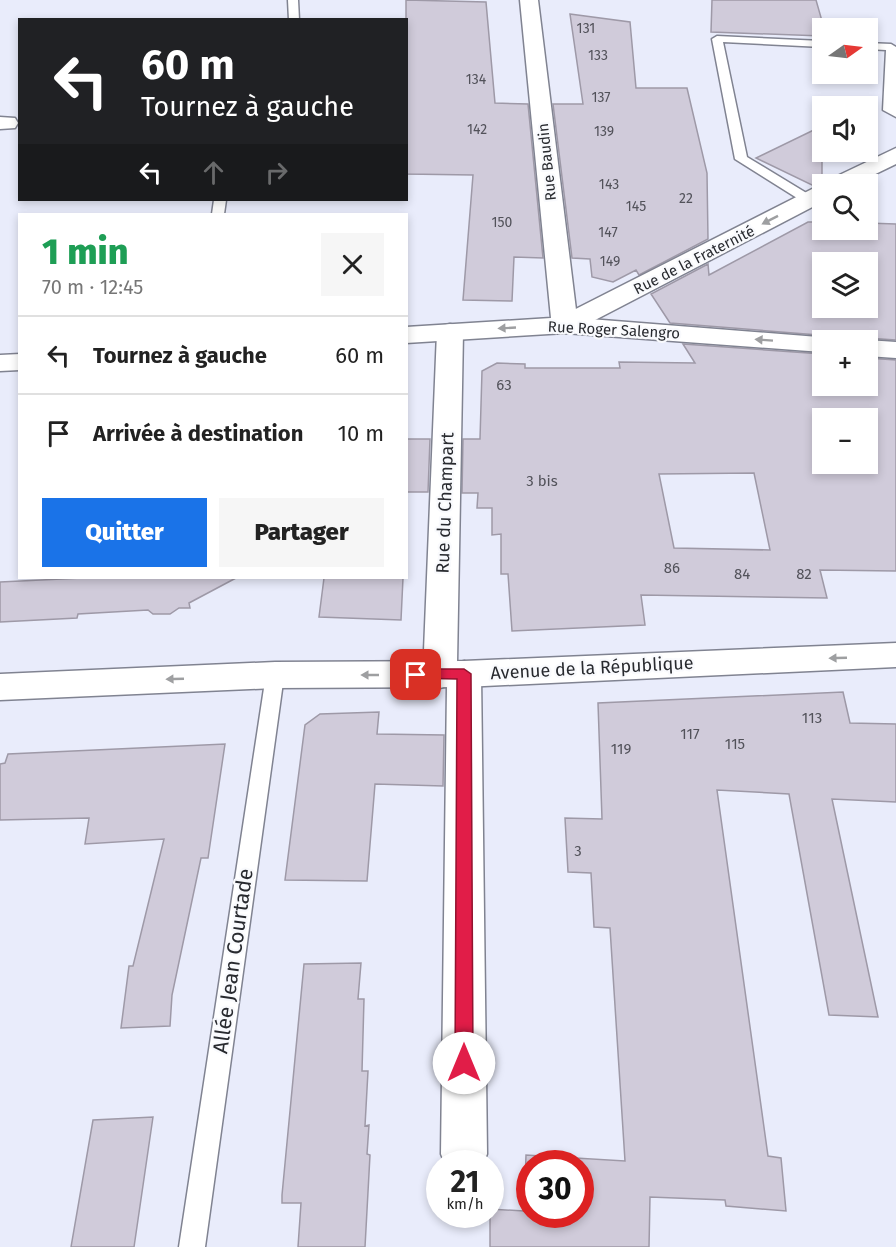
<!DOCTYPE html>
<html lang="fr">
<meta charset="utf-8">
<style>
:root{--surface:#fff;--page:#f6f6f6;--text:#222;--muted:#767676;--line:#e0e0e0;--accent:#1a73e8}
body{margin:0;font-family:"Fira Sans",sans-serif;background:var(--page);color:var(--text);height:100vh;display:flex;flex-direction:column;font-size:22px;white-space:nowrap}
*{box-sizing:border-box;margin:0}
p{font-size:20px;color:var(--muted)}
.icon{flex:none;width:33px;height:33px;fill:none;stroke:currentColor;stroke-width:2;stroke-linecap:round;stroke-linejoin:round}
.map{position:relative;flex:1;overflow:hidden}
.details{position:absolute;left:18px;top:213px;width:390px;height:366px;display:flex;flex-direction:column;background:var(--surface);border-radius:0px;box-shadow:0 3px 9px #0003}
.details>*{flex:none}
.top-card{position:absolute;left:18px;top:18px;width:390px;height:183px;border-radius:0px;box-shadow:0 3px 9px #0003;background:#202124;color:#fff;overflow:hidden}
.needle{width:39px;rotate:76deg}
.fabs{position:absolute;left:812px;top:18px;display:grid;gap:12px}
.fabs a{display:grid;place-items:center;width:66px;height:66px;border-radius:0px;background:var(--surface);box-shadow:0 3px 9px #0003;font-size:30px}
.speed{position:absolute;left:426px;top:1150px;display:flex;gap:12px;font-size:30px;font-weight:700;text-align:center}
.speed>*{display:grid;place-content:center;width:78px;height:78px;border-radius:50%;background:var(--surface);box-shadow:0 3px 9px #0003;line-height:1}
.speed small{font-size:15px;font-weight:400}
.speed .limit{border:9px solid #d22;background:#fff;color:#111}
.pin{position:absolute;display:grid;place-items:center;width:51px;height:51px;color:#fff;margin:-26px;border-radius:12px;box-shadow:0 3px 9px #0006}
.me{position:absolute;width:66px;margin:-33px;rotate:0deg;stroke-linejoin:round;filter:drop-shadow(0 0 4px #0008)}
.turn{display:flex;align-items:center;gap:21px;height:126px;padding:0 24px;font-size:27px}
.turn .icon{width:78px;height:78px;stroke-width:2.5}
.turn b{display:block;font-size:42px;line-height:51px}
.lanes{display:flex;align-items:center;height:57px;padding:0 24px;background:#0003;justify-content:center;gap:30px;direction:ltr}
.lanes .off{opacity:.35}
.round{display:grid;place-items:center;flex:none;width:63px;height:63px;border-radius:0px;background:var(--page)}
.summary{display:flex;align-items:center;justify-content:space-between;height:102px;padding:0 24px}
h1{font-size:36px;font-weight:800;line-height:45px;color:#1e9e55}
.action{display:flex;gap:12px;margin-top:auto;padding:12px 24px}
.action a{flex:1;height:69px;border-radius:0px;background:var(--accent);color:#fff;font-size:24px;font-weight:800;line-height:69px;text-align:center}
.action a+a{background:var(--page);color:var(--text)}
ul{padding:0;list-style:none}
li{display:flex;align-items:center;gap:18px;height:78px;padding:0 24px;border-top:2px solid var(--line)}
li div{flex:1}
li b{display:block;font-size:22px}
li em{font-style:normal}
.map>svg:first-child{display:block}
.building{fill:#d0cbda;stroke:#9e99a7;stroke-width:1.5;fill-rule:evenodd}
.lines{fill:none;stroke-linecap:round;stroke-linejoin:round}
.service-casing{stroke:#808391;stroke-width:3}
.minor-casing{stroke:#808391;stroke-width:3}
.tertiary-casing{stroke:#808391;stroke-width:3}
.service{fill:#fff;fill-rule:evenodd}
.minor{fill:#fff;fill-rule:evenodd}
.tertiary{fill:#fff;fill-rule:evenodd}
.oneway{fill:#9e9fa1}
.route{fill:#e11d48;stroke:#92132f;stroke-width:1.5}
.labels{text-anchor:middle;stroke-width:4.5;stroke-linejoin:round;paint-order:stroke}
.far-number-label{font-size:14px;fill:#52525a}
.far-street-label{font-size:15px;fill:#282a2f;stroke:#f9fafd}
.number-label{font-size:15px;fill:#52525a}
.street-label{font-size:18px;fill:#282a2f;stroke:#f9fafd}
.near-street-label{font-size:21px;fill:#282a2f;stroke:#f9fafd}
</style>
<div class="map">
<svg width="896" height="1247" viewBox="0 0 896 1247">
<rect width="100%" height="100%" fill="#e9ecfb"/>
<!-- building -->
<path class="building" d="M406,0L486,2L495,103L528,104L543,258L514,257L512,301L463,300L473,175L406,174Z
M712,0H816L824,28L822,36L711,32Z
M570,14L630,22L636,88H687L707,173L708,239L639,275L636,270L613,282L592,277L590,259L572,258L553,104H583Z
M822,126V184L814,186L756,158Z
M808,222H822V230H867V223L896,224V340L867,338L865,340H835L831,336L670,323L651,294L708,264L709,275ZM822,262H867V308H822Z
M683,344L822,354V386H867V358L896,360V571L820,570L827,598L641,595L645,625L512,631L508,574H501V534L492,535V508H477L478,493H462L463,439H480L482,371L497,363L525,364V368H620L619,362L695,363ZM822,418H867V464H822ZM754,473L770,550L674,548L659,474Z
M406,439H430L428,492H406Z
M82,578H236L189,603L190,608H179L170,614H153L148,610L78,614L77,618L0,622V582Z
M324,578H403L401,620L319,617Z
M843,692L850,723L896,724V802L832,799L878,1017L829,1015L789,794L717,790L768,1156L781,1158L786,1211L726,1206L725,1200L650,1197L649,1247H490V1209L524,1211L526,1155L625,1161L610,928L594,927L591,873L568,872L565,818L602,819L598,703ZM530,1164H580V1215H530Z
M379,712L377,734L444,735L443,786L375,784L367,881L285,880L305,725L320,714Z
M225,744L208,858H201L172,995L170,1026L121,1028L129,966H133L164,839L85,844L89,818L0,820V764L5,763L8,754Z
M361,963L358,999H364L362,1071H368L365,1126L369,1125L367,1154L370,1155L365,1247H298L301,1203H282V1195L304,964Z
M153,1117L134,1247H71L93,1120Z"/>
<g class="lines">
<!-- service casing -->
<g class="service-casing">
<path id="service" d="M288,0H298L299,20H289Z
M717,36L822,41V47L723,42L747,157L813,197L815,200L813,203H805L735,159L712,39Z
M867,43L891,44L896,47V117L883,110L886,50L867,49Z
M214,200H226L224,214H212Z
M275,668L282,670L284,675L205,1247H179L266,675L268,670Z"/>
</g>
<!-- minor casing -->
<g class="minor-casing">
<path id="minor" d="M0,117L15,118L18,123L15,128L0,129Z
M896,148V164L855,184H828L831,179Z
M822,186V202L574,331L565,333L556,331L552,325L556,319L814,188Z
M450,324L459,326L463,332L457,663L464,661L476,665L481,674L487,1154L483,1164H445L441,1154L447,686L440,688L428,684L423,675L437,332L441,326Z"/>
</g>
<!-- tertiary casing -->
<g class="tertiary-casing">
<path id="tertiary" d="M520,0H538L577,318L831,338L833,340H822V352L565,333L406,343V327L551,318Z
M865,340H867L896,342V358L867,356V340Z
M20,354V370L0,371V355Z
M896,643V667L464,687L275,688L0,700V674L275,662L464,661Z"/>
</g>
<!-- service -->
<use href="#service" class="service"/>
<!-- minor -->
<use href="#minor" class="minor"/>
<!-- tertiary -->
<use href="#tertiary" class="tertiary"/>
</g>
<!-- one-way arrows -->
<defs><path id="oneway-solid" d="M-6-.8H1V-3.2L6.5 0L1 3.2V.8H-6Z" transform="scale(1.5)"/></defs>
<g class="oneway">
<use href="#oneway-solid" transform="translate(770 220) rotate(153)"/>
<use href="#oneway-solid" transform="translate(507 328) rotate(177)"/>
<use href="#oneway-solid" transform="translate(764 340) rotate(-176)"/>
<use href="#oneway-solid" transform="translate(838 658) rotate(178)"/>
<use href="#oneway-solid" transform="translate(370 675) rotate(180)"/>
<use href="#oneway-solid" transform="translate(175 679) rotate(178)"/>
</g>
<!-- route -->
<path class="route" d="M416,669H464L471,674L473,1063L471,1069L464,1071L458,1069L455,1063L457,679L411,678L409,675L411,671Z"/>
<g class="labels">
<!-- far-number labels -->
<g class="far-number-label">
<text x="586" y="33">131</text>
<text x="598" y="60">133</text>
<text x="476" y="84">134</text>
<text x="601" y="102">137</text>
<text x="477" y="134">142</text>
<text x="604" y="136">139</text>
<text x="609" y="189">143</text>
<text x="686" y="203">22</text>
<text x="636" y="211">145</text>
<text x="502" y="227">150</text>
<text x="608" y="237">147</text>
<text x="610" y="266">149</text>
</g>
<!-- far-street labels -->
<g class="far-street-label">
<text transform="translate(547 162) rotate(-96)" y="5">Rue Baudin</text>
<text transform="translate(694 260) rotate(-27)" y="5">Rue de la Fraternité</text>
<text transform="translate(614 330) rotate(3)" y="5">Rue Roger Salengro</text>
</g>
<!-- number labels -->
<g class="number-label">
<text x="504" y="390">63</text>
<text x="542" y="486">3 bis</text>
<text x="672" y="573">86</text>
<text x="742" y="579">84</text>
<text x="804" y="579">82</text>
<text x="812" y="723">113</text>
<text x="690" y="739">117</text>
<text x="735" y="749">115</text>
<text x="621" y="754">119</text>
<text x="578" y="856">3</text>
</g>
<!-- street labels -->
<g class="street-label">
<text transform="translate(445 503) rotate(-88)" y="6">Rue du Champart</text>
<text transform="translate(592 668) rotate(-3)" y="6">Avenue de la République</text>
</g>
<!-- near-street labels -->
<g class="near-street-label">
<text transform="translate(233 961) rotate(-82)" y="7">Allée Jean Courtade</text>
</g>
</g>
</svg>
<div class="fabs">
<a><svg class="needle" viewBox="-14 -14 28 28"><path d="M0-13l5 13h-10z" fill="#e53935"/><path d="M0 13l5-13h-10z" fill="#767676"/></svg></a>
<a><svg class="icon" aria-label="sound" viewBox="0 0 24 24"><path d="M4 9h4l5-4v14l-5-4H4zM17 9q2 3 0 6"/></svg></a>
<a><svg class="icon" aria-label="search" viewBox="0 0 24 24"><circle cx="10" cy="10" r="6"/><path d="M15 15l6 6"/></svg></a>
<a><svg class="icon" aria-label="layers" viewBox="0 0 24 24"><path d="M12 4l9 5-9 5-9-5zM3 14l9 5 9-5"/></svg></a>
<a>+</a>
<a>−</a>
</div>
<div class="speed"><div>21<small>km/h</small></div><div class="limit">30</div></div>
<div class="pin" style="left:416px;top:675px;background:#d93025"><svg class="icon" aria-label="arrive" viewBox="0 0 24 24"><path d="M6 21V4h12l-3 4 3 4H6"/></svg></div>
<svg class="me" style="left:464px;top:1063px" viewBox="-20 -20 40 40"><circle r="19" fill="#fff"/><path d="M0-13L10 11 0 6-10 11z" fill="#e11d48"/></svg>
<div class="top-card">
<div class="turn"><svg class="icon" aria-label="left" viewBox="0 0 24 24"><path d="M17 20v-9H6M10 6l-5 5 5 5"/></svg><div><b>60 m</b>Tournez à gauche</div></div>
<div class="lanes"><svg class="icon" aria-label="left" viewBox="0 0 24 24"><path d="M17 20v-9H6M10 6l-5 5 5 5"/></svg><svg class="icon off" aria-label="ahead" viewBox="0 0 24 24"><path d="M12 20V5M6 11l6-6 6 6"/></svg><svg class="icon off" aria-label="right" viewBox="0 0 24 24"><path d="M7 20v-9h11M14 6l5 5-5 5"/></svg></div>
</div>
<section class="details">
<div class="summary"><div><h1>1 min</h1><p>70 m · 12:45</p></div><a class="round"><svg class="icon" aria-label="close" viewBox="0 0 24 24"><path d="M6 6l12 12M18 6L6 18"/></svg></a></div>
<ul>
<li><svg class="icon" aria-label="left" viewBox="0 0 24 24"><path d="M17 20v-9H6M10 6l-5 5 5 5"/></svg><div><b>Tournez à gauche</b></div><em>60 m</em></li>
<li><svg class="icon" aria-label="arrive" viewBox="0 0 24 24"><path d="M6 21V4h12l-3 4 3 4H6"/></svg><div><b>Arrivée à destination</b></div><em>10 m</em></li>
</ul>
<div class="action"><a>Quitter</a><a>Partager</a></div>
</section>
</div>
